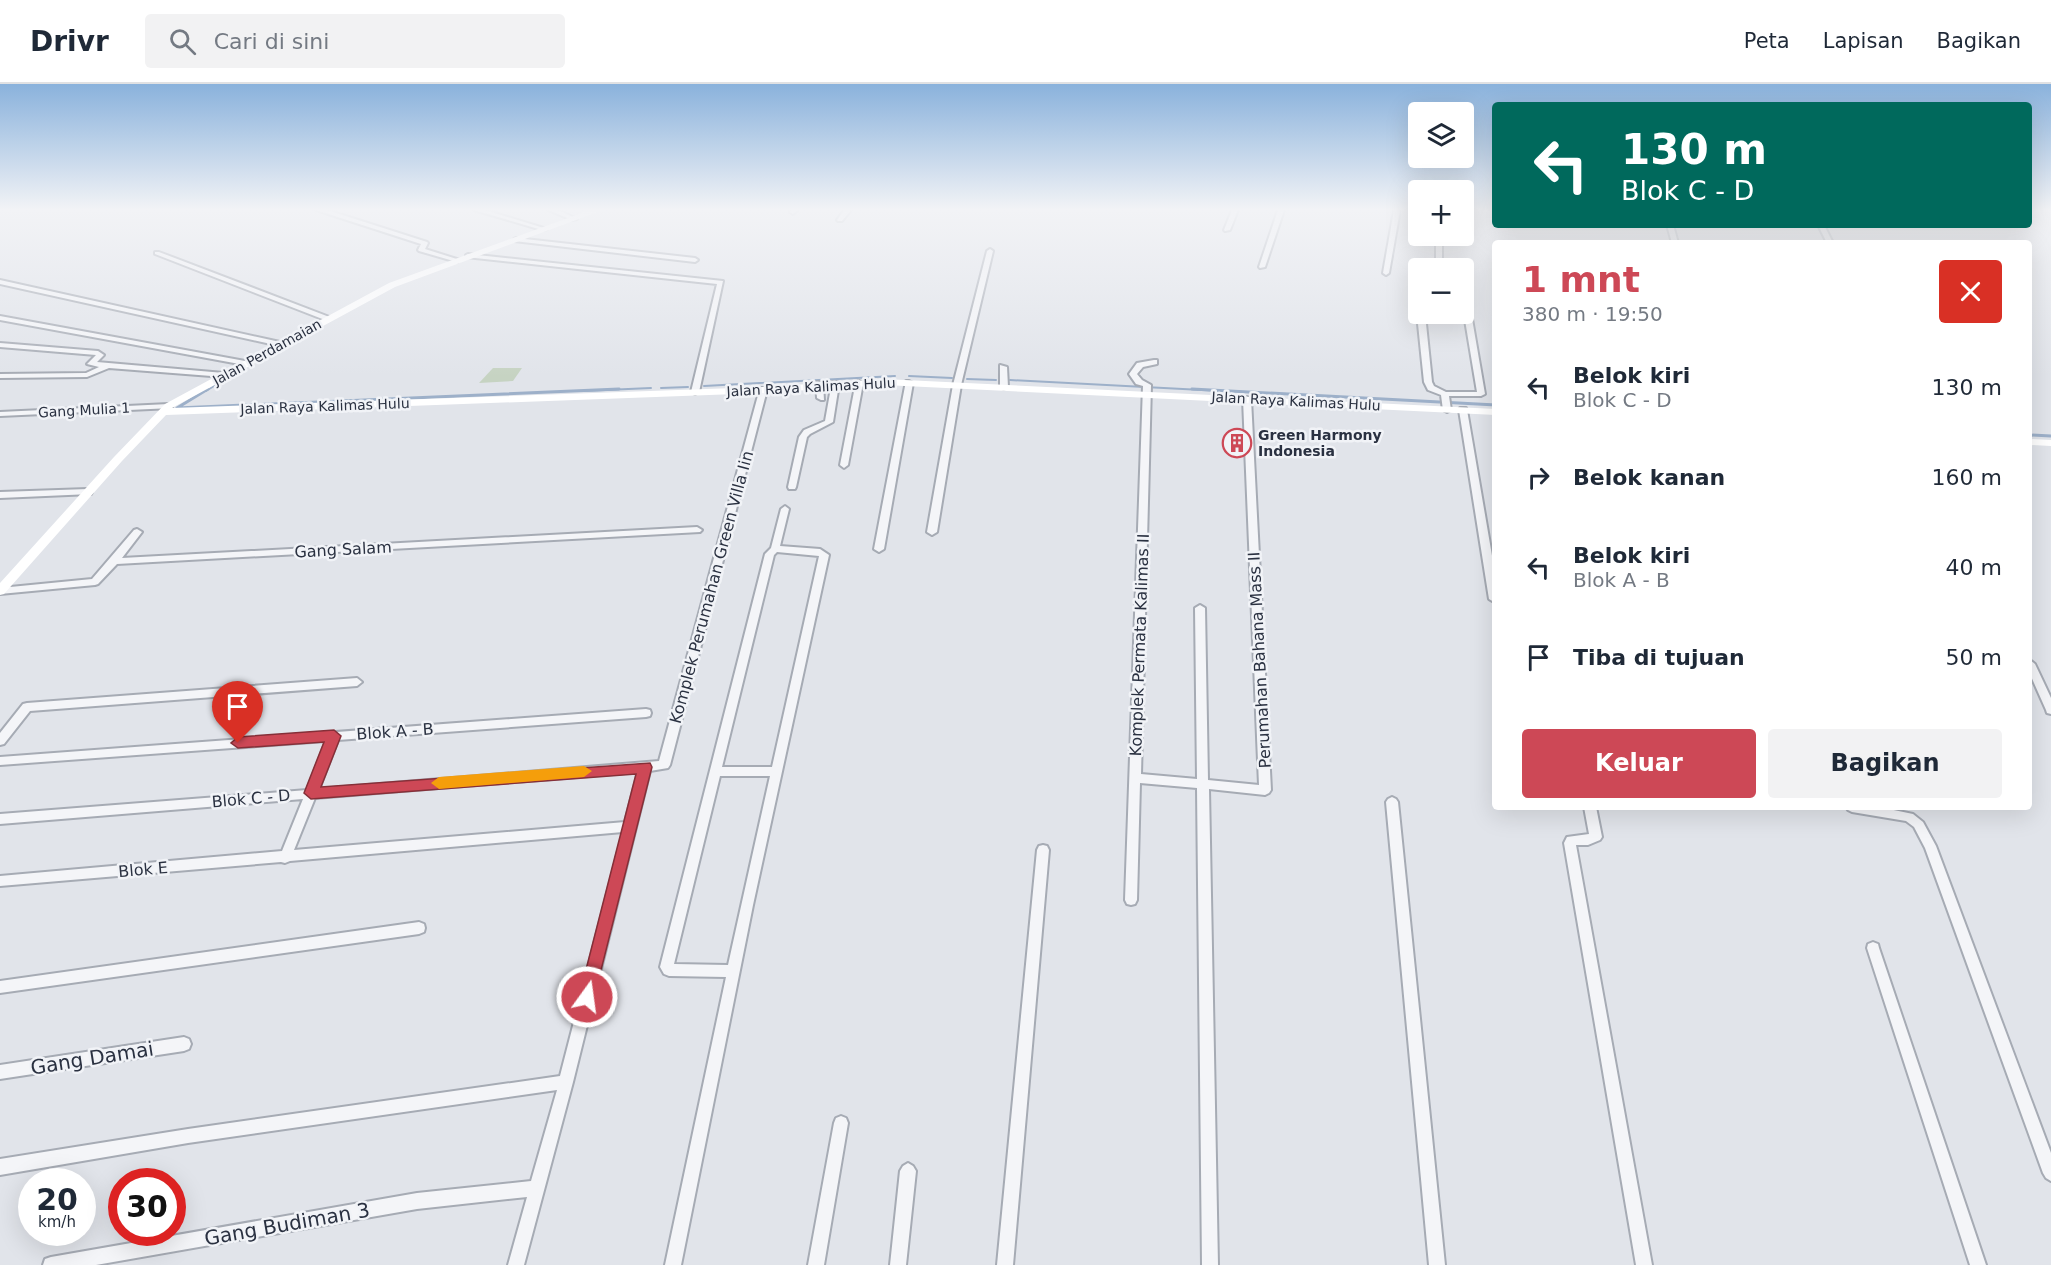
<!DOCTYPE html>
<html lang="id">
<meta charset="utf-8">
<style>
:root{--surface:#fff;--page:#f2f2f3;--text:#1f2937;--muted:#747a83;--line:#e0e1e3;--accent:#cd4856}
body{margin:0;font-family:"DejaVu Sans",sans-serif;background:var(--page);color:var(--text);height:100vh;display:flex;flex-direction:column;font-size:22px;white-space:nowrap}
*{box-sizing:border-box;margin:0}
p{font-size:20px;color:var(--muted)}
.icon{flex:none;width:33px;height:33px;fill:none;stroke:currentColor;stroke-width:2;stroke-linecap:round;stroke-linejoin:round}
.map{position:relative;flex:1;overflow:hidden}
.panel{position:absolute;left:1492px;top:156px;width:540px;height:570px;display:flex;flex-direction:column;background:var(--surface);border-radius:6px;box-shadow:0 6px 24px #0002}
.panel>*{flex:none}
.guide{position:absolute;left:1492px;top:18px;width:540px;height:126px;border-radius:6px;box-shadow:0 6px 24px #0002;background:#00695c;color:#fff;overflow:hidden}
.controls{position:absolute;left:1408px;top:18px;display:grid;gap:12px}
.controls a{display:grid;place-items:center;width:66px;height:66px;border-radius:6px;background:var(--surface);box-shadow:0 6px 24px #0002;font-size:30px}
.speed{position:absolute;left:18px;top:1084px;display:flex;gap:12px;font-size:30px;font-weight:700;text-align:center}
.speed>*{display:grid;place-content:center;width:78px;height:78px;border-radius:50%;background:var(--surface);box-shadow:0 6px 24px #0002;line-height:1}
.speed small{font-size:15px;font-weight:400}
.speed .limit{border:9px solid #d22;background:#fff;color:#111}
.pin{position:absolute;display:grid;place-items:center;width:51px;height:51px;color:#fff;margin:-62px -26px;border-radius:50% 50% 50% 0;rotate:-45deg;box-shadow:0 0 6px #0007}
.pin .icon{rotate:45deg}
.me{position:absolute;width:66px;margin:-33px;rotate:14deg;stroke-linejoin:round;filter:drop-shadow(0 0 4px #0008)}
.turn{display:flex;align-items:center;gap:21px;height:126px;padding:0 30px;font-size:27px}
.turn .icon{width:78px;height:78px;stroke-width:2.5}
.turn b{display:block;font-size:42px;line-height:51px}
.round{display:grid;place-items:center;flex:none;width:63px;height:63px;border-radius:6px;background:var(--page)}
.head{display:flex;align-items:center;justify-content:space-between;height:102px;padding:0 30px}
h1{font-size:36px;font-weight:700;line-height:45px;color:var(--accent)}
.action{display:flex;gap:12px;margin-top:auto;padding:12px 30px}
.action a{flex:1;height:69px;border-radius:6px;background:var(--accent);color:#fff;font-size:24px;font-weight:700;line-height:69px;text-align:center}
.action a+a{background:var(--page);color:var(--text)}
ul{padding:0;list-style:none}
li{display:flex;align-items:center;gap:18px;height:90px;padding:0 30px}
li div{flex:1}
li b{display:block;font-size:22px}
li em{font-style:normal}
header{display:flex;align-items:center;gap:36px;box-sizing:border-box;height:84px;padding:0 30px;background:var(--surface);border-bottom:2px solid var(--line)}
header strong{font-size:28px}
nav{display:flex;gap:33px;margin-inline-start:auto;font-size:21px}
.search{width:420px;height:54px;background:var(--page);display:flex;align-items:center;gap:15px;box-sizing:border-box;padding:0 21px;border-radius:6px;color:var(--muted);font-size:22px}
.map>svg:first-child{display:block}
.green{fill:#c6d3c2}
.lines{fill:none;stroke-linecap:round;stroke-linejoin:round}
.stream-far1{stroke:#9db0c9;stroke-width:2}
.stream{stroke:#9db0c9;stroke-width:3}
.street-casing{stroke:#a6abb4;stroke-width:4}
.street{fill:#f4f5f8;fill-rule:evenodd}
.secondary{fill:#fff;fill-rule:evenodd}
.route{fill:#cd4856;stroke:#852f38;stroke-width:1.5}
.slow{fill:#f59e0b}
.labels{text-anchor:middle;stroke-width:5;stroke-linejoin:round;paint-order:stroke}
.far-street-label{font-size:14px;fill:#2a3141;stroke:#f1f3f7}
.far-poi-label{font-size:14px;font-weight:bold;fill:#2a3141;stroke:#f1f3f7;text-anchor:start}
.street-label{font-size:16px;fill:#2a3141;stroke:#f1f3f7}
.near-street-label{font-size:20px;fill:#2a3141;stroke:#f1f3f7}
</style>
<header>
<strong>Drivr</strong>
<div class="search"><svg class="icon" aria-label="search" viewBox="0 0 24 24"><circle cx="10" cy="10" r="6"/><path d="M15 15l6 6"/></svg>Cari di sini</div>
<nav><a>Peta</a><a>Lapisan</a><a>Bagikan</a></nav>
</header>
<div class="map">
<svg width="2051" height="1181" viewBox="0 0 2051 1181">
<rect width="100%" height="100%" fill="#e1e4ea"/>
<!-- green -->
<path class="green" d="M493,284H522L513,297L479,299Z"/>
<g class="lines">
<!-- stream-far1 -->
<path class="stream-far1" d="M909,292L952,294
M967,295L996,296
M1010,296L1221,307
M704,302L895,292
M661,304L688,303
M206,307L227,294
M583,307L651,304"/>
<!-- stream -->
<path class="stream" d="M208,305L177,324L619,305
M1192,305L1496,321
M2030,351L2051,352"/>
<!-- street casing -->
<g class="street-casing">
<path id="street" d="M316,126H327L427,158L428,159L425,165L460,176L457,178L419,167L418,166L421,160Z
M474,126H485L547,145L542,146Z
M548,126H558L577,135L572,136Z
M791,126H798L793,130L790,128Z
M844,126H851L842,137H838L837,136Z
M1232,126H1238L1230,146L1225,147L1224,146Z
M1278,126H1284L1265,183L1260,184L1259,183Z
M1394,126H1400L1389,189L1386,191L1383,189Z
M1667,141H1673L1678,159H1672Z
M1818,141H1824L1833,159H1827Z
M1436,152H1442V184H1436Z
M516,154L695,174L698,176L695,178L514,157V155Z
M990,165L993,167L961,301L937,448L932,451L927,448L953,301L987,167Z
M155,168H159L332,234L325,236L155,170Z
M468,170L723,197L699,308L695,310L691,308L717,200L466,173V171Z
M0,196L280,258L284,260L280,262L0,200Z
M1464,220L1470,223L1485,310L1481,312H1449L1451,326L1447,328L1443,326L1441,311L1428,306L1424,298L1417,230L1419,228L1425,230L1432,298L1434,302L1446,308H1477L1464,230Z
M0,232L245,277L249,279L245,281L0,236Z
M0,259L98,267L104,271L97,278L224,289L228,291L224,293L109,284L87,293L0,294V290L86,289L99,283L87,280L96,271L0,263Z
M1154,276H1157V280L1143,283L1137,290L1142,296L1151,301L1141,690L1197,695L1195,524L1200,521L1205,524L1208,696L1259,701L1243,315L1247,313L1251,315L1271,706L1269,709L1265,711L1209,705L1218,1181H1202L1197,704L1140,699L1137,816L1135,820L1131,821L1127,820L1125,816L1143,302L1136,300L1129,290L1137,279Z
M1000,281L1007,283L1008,303L1004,305L1000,303Z
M856,297H859L863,299L848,381L844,384L840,381Z
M906,297H909L913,299L884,465L879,468L874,465Z
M816,298H822L823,300L824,316H821L817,314Z
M832,298H838L839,300L833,338L810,350L807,353L796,403L795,405H789L788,403L799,353L804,346L825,337Z
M760,304H763L767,306L670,681L668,684L650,687L573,998L524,1181H508L527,1113L417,1125L96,1181H43L45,1175L51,1173L417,1109L531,1097L557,1006L188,1059L0,1091V1075L188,1045L560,992L623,748L290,777L285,779L281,778L0,802V792L282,767L303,715L0,740V730L307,706L326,657L0,681V673L646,625L650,626L651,629L650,632L646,633L338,656L319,705L659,677ZM638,688L625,738L294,766L315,714Z
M169,320H172V324L0,332V328Z
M1460,324H1466L1467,326L1496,495V518H1494L1489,515L1459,326Z
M88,405L92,408L91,410L0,414V408Z
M785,422L789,425L780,462L820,465L829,471L753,821L681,1181H665L726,893L669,892L664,890L660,883L765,470L771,464L781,425ZM777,468L819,472L772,683H722L774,471ZM720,692H770L728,881L674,880Z
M697,443L702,446L700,448L117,480L98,500L95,501L0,510V504L92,495L134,446L137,445L142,448L122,474Z
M2030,576L2035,580L2051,614V630L2047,629L2046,626L2030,590Z
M357,594L362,598L357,602L30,627L4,660L0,661V649L23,620L27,619Z
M1392,713L1396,715L1398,718L1445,1181H1429L1386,718L1388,715Z
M1584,723H1596L1602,753L1600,756L1588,761H1576L1652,1181H1636L1564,759L1567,753L1589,750Z
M1846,723H1879L1913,730L1923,738L1936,762L2051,1069V1097L2046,1094L2043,1089L1925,764L1914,743L1906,737L1852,728L1848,726Z
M1043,761L1047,762L1049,766L1013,1181H997L1037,766L1039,762Z
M419,838L424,840L425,844L424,848L419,850L0,909V897Z
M1873,858L1878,860L1879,864L1986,1181H1970L1867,864L1868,860Z
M184,953L189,955L191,960L189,965L184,967L0,995V981Z
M841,1032L846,1034L848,1039L824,1181H808L834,1039L836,1034Z
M908,1079L913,1082L916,1087L906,1181H890L900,1087L903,1082Z"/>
</g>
<!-- street -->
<use href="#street" class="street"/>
<!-- secondary -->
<path class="secondary" d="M590,126H603L395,203L172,324L763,303L884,295L1496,325V331L884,301L763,309L166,331L122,377L4,510L0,511V499L114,373L165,320L389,199Z
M2030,355L2051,356V362L2030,361Z"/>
</g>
<!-- sky -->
<linearGradient id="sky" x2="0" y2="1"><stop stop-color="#8ab2dc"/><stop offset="0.43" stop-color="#f2f3f6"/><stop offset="1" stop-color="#f2f3f6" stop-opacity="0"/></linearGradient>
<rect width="2051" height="292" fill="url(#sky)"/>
<!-- route -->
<path class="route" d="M334,646L341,652L321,703L650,679L652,683L593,918L587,921L581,918L579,913L636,690L311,715L304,709L324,658L238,664L231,659L238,653Z"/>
<!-- slow -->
<path class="slow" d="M584,682L592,687L584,693L439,705L431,699L439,693Z"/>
<!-- icons -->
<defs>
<g id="building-ring" transform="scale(1.5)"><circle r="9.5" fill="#f1f3f7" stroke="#cd4856" stroke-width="1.5"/><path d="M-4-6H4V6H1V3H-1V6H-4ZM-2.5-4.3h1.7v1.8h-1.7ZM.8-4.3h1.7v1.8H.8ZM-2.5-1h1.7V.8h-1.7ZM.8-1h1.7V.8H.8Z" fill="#cd4856"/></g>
</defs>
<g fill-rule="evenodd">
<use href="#building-ring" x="1237" y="359"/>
</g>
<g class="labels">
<!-- far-street labels -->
<g class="far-street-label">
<text transform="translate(267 268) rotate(-29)" y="5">Jalan Perdamaian</text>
<text transform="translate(811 303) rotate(-3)" y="5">Jalan Raya Kalimas Hulu</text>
<text transform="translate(1296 317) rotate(3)" y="5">Jalan Raya Kalimas Hulu</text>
<text transform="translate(325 322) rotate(-2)" y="5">Jalan Raya Kalimas Hulu</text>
<text transform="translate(84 326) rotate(-3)" y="5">Gang Mulia 1</text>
</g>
<!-- far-poi labels -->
<g class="far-poi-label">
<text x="1258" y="356">Green Harmony<tspan x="1258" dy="16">Indonesia</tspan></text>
</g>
<!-- street labels -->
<g class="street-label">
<text transform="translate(343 465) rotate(-3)" y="6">Gang Salam</text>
<text transform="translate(711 503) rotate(-75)" y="6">Komplek Perumahan Green Villa Iin</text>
<text transform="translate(1139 561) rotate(-88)" y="6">Komplek Permata Kalimas II</text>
<text transform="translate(1259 576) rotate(-93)" y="6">Perumahan Bahana Mass II</text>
<text transform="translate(395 647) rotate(-4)" y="6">Blok A - B</text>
<text transform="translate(251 714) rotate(-5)" y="6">Blok C - D</text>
<text transform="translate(143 785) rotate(-5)" y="6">Blok E</text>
</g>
<!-- near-street labels -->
<g class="near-street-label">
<text transform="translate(92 974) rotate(-9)" y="7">Gang Damai</text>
<text transform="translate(287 1140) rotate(-10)" y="7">Gang Budiman 3</text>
</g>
</g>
</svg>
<div class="controls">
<a><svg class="icon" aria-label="layers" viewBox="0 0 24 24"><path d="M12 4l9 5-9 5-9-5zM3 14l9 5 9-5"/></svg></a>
<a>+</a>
<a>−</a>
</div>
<div class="speed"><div>20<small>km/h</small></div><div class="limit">30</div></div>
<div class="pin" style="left:238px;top:659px;background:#d93025"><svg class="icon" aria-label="arrive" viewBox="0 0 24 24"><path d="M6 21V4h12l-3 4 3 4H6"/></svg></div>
<svg class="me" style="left:587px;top:913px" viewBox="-20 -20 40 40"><circle r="17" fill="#cd4856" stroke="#fff" stroke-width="3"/><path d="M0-11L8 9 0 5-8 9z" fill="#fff"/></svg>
<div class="guide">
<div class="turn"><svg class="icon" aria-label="left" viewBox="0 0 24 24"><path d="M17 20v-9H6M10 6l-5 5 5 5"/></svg><div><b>130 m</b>Blok C - D</div></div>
</div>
<section class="panel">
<div class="head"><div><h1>1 mnt</h1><p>380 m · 19:50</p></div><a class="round" style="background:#d93025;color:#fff"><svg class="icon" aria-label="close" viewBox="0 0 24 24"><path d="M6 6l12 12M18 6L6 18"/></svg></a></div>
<ul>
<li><svg class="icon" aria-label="left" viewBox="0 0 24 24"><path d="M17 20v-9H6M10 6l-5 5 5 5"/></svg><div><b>Belok kiri</b><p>Blok C - D</p></div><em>130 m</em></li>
<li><svg class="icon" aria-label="right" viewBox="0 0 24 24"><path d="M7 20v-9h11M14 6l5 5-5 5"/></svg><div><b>Belok kanan</b></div><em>160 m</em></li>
<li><svg class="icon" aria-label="left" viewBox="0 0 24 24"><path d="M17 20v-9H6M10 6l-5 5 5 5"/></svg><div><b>Belok kiri</b><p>Blok A - B</p></div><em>40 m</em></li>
<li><svg class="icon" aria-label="arrive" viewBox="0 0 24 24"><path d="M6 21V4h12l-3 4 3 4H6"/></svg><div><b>Tiba di tujuan</b></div><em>50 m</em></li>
</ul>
<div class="action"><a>Keluar</a><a>Bagikan</a></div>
</section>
</div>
